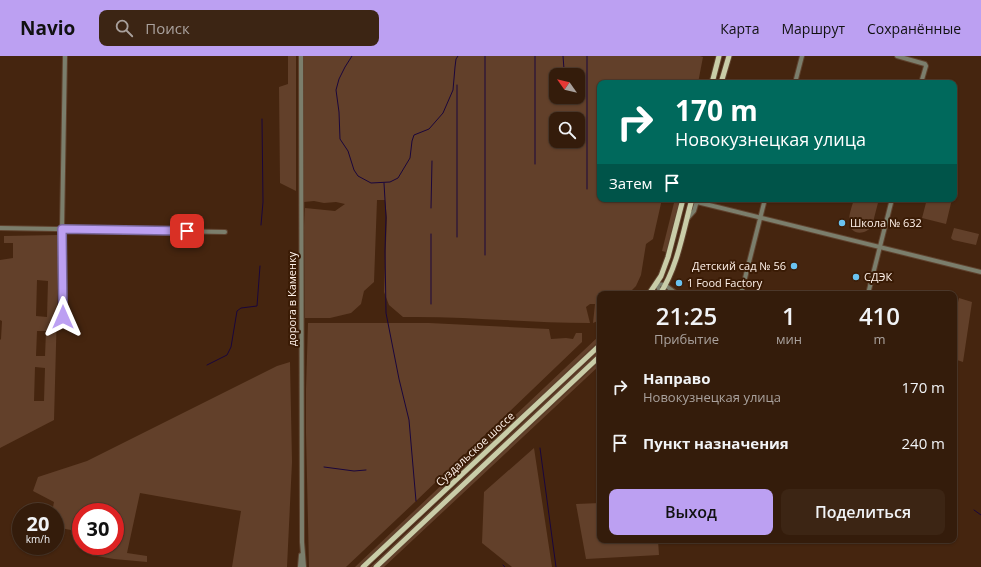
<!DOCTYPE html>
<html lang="ru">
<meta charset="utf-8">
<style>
:root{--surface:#341c0b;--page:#3c2514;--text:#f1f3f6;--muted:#a9a19d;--line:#4e3a2c;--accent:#bca0f2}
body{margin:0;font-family:"Open Sans",sans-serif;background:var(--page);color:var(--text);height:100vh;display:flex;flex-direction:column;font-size:15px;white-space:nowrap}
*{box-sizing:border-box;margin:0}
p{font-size:13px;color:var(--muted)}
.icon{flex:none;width:22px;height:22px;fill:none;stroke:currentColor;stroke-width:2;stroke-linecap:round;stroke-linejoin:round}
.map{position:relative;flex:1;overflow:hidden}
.drawer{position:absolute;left:597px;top:235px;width:360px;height:252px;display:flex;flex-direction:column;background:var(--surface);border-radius:8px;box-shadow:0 1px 3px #0004,0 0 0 1px var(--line)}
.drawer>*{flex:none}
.top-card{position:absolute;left:597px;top:24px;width:360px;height:122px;border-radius:8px;box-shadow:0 1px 3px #0004,0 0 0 1px var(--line);background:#00695c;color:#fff;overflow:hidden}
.needle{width:26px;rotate:304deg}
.buttons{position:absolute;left:549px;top:12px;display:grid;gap:8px}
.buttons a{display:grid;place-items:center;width:36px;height:36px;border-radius:8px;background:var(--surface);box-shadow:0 1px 3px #0004,0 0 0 1px var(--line);font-size:20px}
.speed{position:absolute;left:12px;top:447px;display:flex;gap:8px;font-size:20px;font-weight:700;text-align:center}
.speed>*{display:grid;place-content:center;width:52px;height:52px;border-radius:50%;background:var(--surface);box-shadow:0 1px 3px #0004,0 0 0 1px var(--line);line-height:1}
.speed small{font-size:10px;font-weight:400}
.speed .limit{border:6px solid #d22;background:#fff;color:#111}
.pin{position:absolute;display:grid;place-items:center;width:34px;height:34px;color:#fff;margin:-17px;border-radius:8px;box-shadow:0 2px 6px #0006}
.me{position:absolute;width:44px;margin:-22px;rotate:0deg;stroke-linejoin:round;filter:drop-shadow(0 0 3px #0008)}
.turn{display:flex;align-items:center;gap:14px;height:84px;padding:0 12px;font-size:18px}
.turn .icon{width:52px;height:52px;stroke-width:2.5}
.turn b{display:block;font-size:28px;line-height:34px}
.then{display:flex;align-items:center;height:38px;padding:0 12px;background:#0003;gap:8px;font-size:15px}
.eta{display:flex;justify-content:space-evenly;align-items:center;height:68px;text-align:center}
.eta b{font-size:24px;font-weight:600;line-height:28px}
.cta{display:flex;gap:8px;margin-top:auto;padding:8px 12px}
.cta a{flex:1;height:46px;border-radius:8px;background:var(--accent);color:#111;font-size:16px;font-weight:600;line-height:46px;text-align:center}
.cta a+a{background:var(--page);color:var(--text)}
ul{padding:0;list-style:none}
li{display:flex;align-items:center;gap:12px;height:56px;padding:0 12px}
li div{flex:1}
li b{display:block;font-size:15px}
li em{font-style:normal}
header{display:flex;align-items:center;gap:24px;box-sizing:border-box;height:56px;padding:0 20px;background:var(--accent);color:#111}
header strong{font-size:19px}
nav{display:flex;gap:22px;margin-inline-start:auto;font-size:14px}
.search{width:280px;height:36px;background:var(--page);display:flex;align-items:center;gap:10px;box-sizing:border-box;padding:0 14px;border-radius:8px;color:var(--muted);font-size:15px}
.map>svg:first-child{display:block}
.green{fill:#62402a;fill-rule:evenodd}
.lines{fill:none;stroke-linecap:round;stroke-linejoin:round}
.stream{stroke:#1a063c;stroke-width:1}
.minor-casing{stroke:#5f422e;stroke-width:6}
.major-casing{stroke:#5f422e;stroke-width:7}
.minor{stroke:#7b7e6c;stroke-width:4}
.major{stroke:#c9cda8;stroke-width:5}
.route-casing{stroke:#7a689d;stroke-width:10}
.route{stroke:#bca0f2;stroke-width:7}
.poi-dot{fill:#6ac3f1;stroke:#3a1b05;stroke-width:1.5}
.labels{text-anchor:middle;stroke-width:4;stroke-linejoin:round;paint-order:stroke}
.poi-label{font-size:11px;fill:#fff2ea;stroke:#3a1b05;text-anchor:start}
.street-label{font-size:11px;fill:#fff2ea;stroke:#3a1b05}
</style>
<header>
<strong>Navio</strong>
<div class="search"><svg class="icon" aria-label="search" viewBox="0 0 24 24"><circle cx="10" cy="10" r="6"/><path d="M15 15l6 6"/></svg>Поиск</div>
<nav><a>Карта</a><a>Маршрут</a><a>Сохранённые</a></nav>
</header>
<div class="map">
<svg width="981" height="511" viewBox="0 0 981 511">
<rect width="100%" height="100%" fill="#45250f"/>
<!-- green -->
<path class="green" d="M288,0H296V135L280,127L279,31L288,28Z
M303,0H700L703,1L698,27H600V143H662L653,183L646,188L641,219L636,230L628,238H600V264L593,267L595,248H590L586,251L590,267C528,267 465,260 403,261L389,249L384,236L387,162L385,144H377L374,226L364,235L361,248L351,257L330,262H305L304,170L305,152L335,155L345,148L336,146L324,147L314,145L304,146ZM556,19H578V41H556ZM556,63H578V85H556Z
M675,143H680L666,196L662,195Z
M854,143H879L872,170C865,180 849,179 849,165C849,158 852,150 854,143Z
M927,143H952L946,168L922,162Z
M954,172L979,178L976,189L953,184L951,182Z
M59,179L54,364L0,392V284L1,283L2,265L0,264V204L13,202V187H4V180ZM37,224L48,225L47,261L36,260ZM37,275H46L45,300H36ZM35,311L45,312L44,345H34Z
M959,242L972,246L963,306L954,303V263Z
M308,267H429L549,273L551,283L566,282L573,283L576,277H582V286L416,445L346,511H309L306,377V333Z
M600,279V284L361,511H355Z
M600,294V297L372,511H370Z
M600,305V309L384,511H380Z
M290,306L292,406L287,511H232L241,455L140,437L127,497L147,500V506L114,503L91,499L84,490H115V456H81V487L71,474L55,471V456H52L54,446L33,435L38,421L87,405L277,310Z
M534,392L552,511H512L482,487L484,436Z
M600,447V484H658L659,499L586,503L576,448Z"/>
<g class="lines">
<!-- stream -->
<path class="stream" d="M352,0L345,11L339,23L336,34L339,56L340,83L348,95L354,114L358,120L371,127L390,126L398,122L410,102L412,85L414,79L429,73L443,57L453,34L455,11L456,3L458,0
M485,0V199
M563,0L564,13
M457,29V181
M535,108V0
M384,127L386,161L385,195L386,257L399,323L409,364L416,445
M587,133V0
M431,152L432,105
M261,169L263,146L262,63
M431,248V178
M207,309L227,299L231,291L237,255L241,252L257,250L260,210
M540,392L556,511
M324,411L354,415L366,414
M974,454L981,459
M503,509L505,511"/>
<!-- minor casing -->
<g class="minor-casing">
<path id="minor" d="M301,0L302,486L304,511
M897,0L925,8L926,10L921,27
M795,27L802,0
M697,146L981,216
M687,163L694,155L697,145
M0,172L225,176
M656,228L665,229L677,238
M656,228L661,236L664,238
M741,238L765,143
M868,238L892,143
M63,261L62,173L65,0
M300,511L301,499"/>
</g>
<!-- major casing -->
<g class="major-casing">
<path id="major" d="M712,27L719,0
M721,27L729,0
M649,238L661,220L668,201L683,143
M660,238C678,210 683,175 692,143
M363,511L600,289
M376,511L600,300"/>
</g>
<!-- minor -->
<use href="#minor" class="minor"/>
<!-- major -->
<use href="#major" class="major"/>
</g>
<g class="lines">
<!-- route casing -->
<g class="route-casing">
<path id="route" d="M63,261L62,173L187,175"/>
</g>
<!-- route -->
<use href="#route" class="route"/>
</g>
<!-- markers -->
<g class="poi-dot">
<circle cx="842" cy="167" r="4"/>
<circle cx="794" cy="210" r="4"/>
<circle cx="856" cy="221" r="4"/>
<circle cx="679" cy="227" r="4"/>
</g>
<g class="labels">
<!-- poi labels -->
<g class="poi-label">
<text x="850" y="171">Школа № 632</text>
<text x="786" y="214" text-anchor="end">Детский сад № 56</text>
<text x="864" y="225">СДЭК</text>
<text x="687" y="231">1 Food Factory</text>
</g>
<!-- street labels -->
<g class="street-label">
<text transform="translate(292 243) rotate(-90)" y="4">дорога в Каменку</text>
<text transform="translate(475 393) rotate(-43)" y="4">Суздальское шоссе</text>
</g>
</g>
</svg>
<div class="buttons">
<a><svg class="needle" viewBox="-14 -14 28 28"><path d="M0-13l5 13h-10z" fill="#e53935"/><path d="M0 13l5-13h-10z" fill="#a9a19d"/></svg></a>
<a><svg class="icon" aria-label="search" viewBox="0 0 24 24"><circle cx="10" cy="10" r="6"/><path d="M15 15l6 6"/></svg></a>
</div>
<div class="speed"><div>20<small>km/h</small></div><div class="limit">30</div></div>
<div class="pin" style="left:187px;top:175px;background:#d93025"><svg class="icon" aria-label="arrive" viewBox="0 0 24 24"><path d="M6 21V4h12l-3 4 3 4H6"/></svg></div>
<svg class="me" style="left:63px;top:261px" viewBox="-20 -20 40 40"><path d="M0-17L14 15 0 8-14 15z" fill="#bca0f2" stroke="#fff" stroke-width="4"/></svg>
<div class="top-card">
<div class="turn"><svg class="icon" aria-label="right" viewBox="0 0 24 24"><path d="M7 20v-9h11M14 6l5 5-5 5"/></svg><div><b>170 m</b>Новокузнецкая улица</div></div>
<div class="then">Затем<svg class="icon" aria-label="arrive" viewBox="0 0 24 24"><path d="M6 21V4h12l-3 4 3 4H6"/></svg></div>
</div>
<section class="drawer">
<div class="eta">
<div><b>21:25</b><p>Прибытие</p></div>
<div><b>1</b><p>мин</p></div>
<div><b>410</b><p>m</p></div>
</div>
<ul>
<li><svg class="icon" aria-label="right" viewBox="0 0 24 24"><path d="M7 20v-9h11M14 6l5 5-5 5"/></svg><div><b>Направо</b><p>Новокузнецкая улица</p></div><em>170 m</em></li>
<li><svg class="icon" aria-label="arrive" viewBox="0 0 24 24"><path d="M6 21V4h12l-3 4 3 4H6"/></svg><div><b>Пункт назначения</b></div><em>240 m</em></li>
</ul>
<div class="cta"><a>Выход</a><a>Поделиться</a></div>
</section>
</div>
